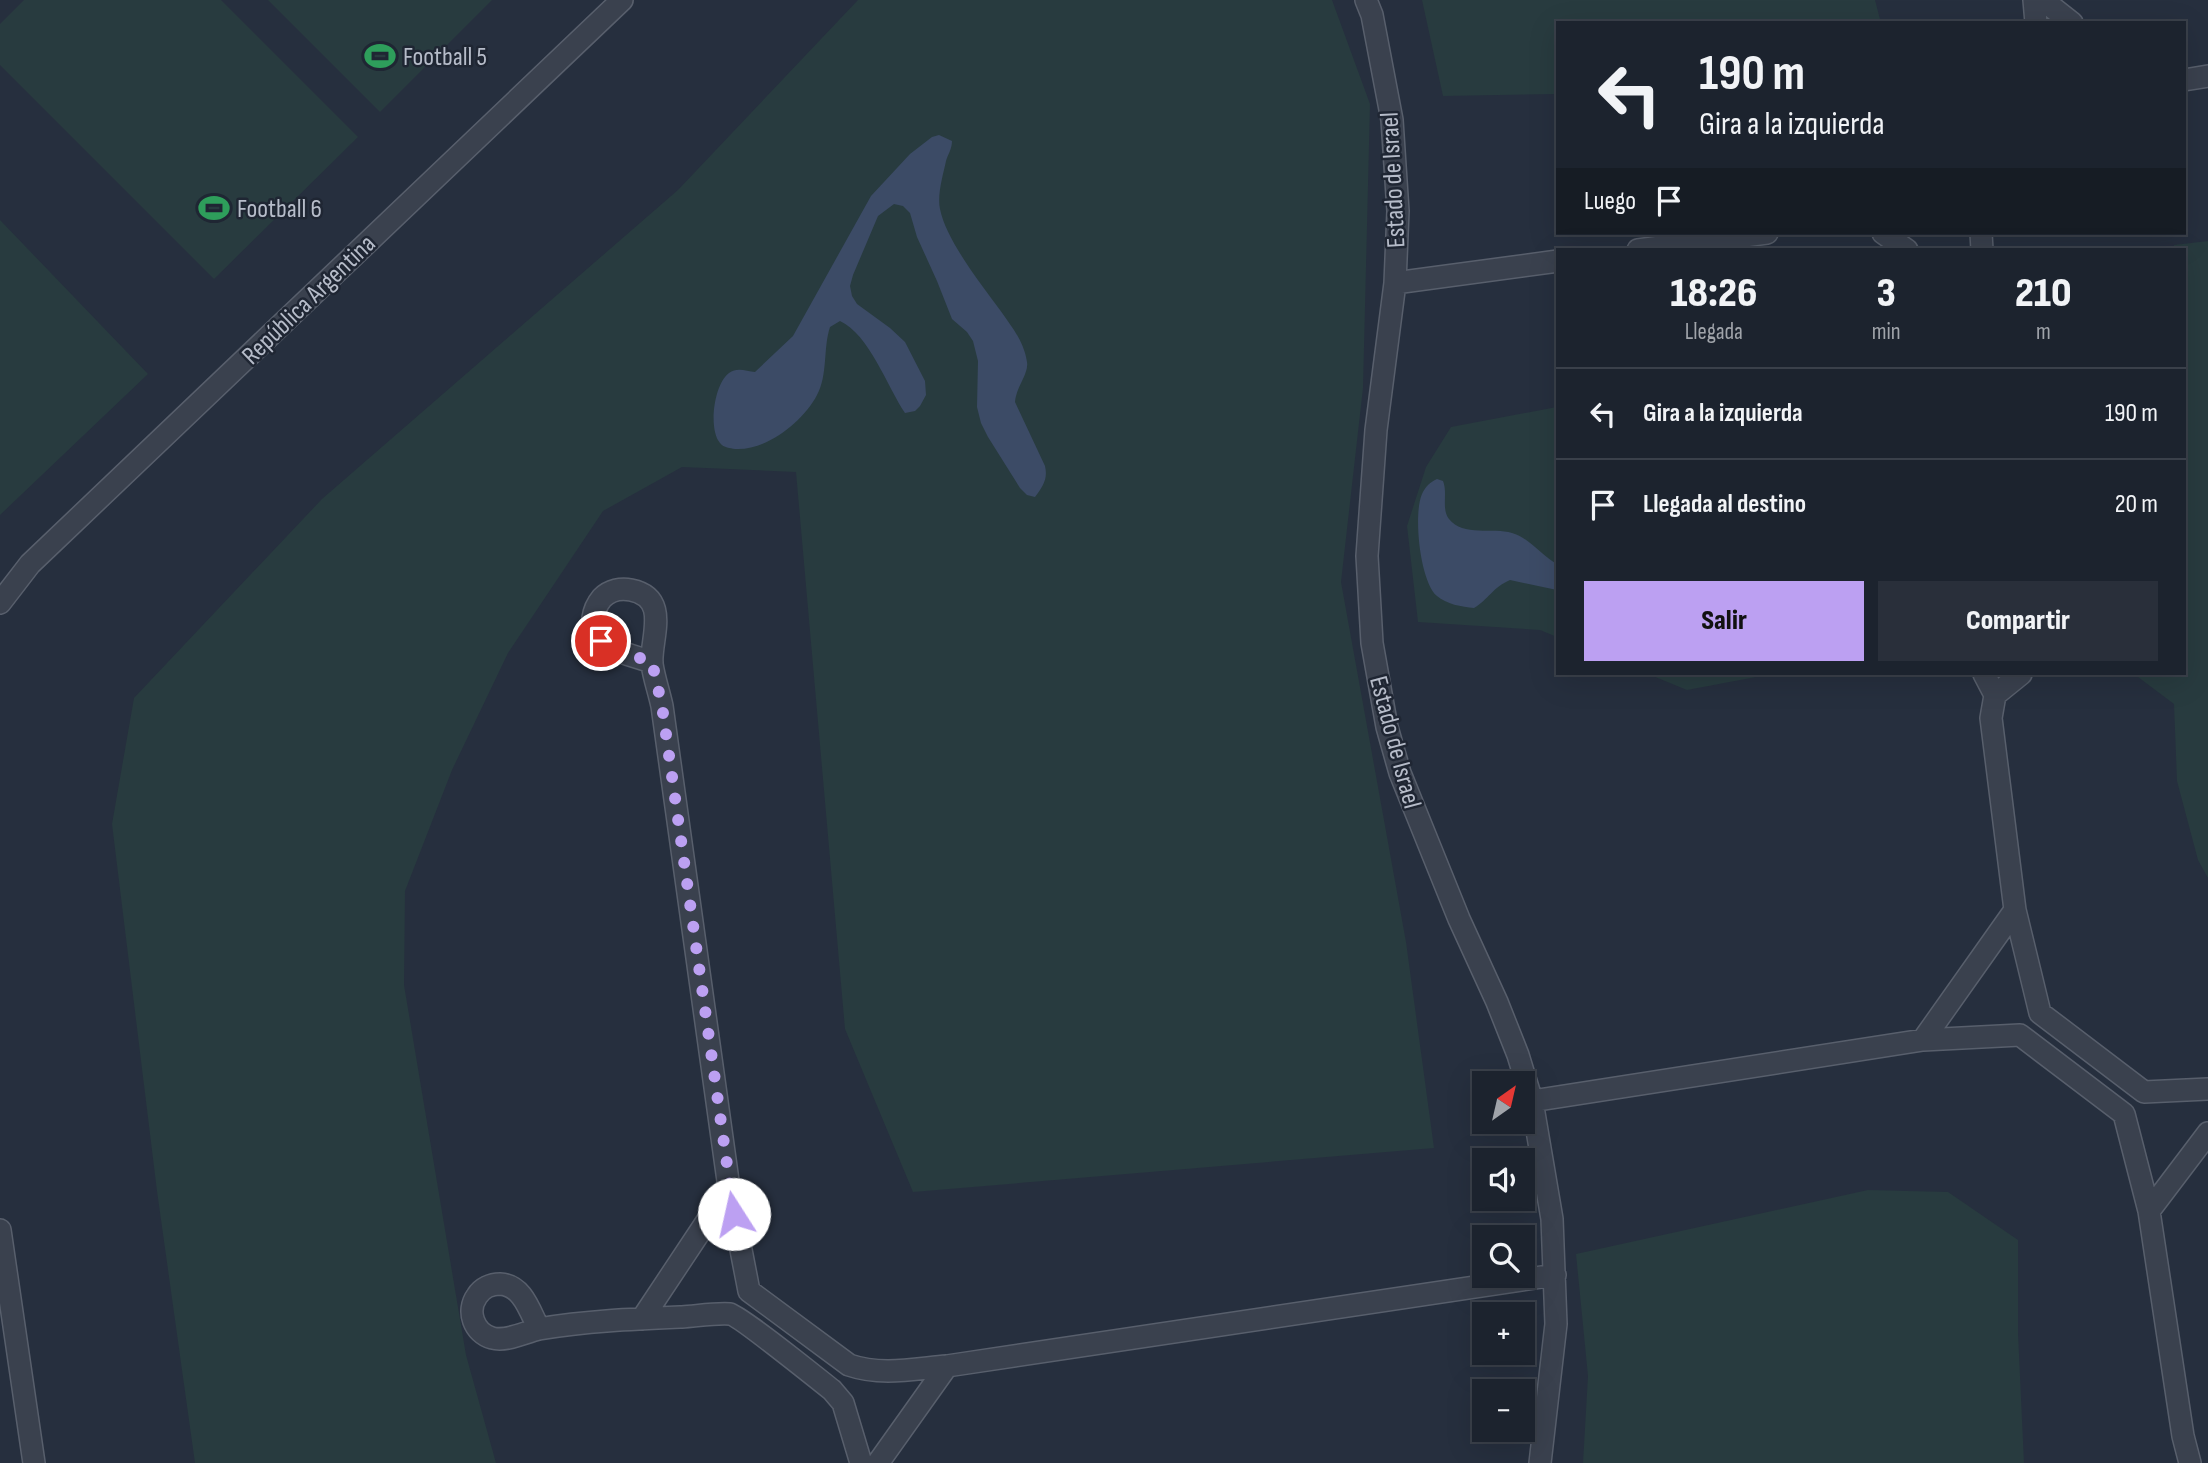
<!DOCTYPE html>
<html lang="es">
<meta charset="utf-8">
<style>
:root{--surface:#1c232e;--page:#292f3a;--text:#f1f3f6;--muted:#a0a4aa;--line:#3a404a;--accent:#bca0f2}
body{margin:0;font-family:"Sofia Sans Condensed",sans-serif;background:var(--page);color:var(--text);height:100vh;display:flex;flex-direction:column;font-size:26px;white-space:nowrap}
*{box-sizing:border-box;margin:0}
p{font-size:23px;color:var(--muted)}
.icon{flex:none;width:38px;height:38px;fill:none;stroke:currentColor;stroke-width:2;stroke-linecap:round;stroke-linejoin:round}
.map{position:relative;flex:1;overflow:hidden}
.drawer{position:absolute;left:1556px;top:248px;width:630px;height:427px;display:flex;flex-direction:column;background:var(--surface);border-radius:0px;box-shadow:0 7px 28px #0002,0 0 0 2px var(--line)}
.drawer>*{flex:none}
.guide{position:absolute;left:1556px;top:21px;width:630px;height:214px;border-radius:0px;box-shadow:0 7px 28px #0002,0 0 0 2px var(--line);background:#1c232e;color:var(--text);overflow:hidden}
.needle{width:46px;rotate:34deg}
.tools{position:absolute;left:1472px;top:1071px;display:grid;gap:14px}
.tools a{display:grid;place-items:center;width:63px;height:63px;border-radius:0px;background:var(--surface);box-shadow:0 7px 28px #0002,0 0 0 2px var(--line);font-size:35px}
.pin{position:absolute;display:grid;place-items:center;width:60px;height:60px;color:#fff;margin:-30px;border:4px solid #fff;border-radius:50%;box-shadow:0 2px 7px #0007}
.me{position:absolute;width:77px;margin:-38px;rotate:350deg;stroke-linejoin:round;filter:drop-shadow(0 0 5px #0008)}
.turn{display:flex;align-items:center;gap:24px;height:147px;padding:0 28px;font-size:32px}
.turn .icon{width:91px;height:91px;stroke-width:2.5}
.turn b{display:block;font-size:49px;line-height:60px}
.then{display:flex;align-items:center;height:66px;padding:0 28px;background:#0003;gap:14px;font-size:26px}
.eta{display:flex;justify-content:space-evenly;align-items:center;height:119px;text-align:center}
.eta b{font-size:42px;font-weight:800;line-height:49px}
.cta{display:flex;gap:14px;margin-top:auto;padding:14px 28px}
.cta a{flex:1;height:80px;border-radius:0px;background:var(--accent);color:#111;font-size:28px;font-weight:800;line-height:80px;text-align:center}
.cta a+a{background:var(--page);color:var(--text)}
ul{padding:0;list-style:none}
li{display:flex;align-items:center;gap:21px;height:91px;padding:0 28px;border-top:2px solid var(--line)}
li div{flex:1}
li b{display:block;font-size:26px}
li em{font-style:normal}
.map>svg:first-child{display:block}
.green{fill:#283b3f}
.water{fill:#3c4b66}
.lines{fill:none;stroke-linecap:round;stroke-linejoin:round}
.minor-casing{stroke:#585f6c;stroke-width:24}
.minor{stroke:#3a414e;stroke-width:21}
.route{stroke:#bca0f2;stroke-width:12;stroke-dasharray:0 21.6}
.labels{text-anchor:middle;stroke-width:5;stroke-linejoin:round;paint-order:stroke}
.poi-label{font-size:26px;fill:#b6bcc9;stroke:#1f2633;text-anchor:start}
.street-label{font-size:26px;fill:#b6bcc9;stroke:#1f2633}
</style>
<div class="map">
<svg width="2208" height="1463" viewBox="0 0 2208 1463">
<rect width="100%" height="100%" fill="#262f3e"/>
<!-- green -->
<path class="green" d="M24,0H221L358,137L214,279L0,65V24Z
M268,0H492L380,112Z
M858,0H1332L1370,104L1363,388L1341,582L1406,942L1434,1148L913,1192L845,1029L796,472L682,467L603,511L508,653L452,770L405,891L404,985L466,1355L496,1463H195L157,1191L112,824L134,698L322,499L678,190Z
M1422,0H1875L1881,23H1558L1557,94L1443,96Z
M0,220L148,374L0,515Z
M2208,241V878L2198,860L2177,781L2174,704L2134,674H2184V250H2173L2174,245Z
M1557,407V637L1540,630L1418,622L1407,526L1426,467L1451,427Z
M1648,674H1772L1687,690Z
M1868,1190L1948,1192L2018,1240V1333L2024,1463H1583L1588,1376L1576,1254Z"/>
<!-- water -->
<path class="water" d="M939,135L952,141C952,149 948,154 946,161C943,175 937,195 940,209C946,240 981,284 1000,310C1011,326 1024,341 1027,362C1029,374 1016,387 1015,402L1045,466C1048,479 1043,486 1035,497L1027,495L1020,488L988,437L981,423L977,407L978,361L973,341L967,332L952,319L937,281L917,237L910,213L903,206L894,204L878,216L853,275L850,286L852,296L857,304L890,328L905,342L925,381L926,395L920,406L915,411L905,413C888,388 869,334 840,321L830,327C823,348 828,375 817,395C803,422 766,451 735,449C730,448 724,448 720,443C708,429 714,384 729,373C737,367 746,371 755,372L793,336L871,196L910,154L932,137Z
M1437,479L1443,481C1448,493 1441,509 1449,519C1463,537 1493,527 1512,533C1528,537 1542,556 1557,564V590L1510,580C1493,587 1488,600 1474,608C1462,607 1446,604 1437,596C1420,582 1413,514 1422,494C1425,487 1430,482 1437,479Z"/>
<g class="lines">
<!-- minor casing -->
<g class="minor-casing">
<path id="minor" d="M1366,0L1372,15L1392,120L1398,211L1395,283L1376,430L1367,556L1372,643L1387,727L1400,773L1459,919L1497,1002L1518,1055L1532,1101L1552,1219L1556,1324L1540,1463
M2034,0L2036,23
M2043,0L2072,23
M2184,80L2208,76
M1883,233L1907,250
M1981,233L1982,250
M1638,250L1767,233
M1395,283L1558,261
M0,603L30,564L622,0
M1984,674L1995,695L1991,718L2015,910L2040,1013L2144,1092L2208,1089
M1995,695L2021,674
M1923,1040L2015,910
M1532,1101L1923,1040L2020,1035L2124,1114L2149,1211L2183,1436L2190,1463
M729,1188L749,1291L849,1365C881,1376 913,1369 947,1366L1555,1275
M2149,1211L2208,1133
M0,1230L34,1463
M642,1319L729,1188L662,706C659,692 654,678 652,664C650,639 671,598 631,590C621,588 610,590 602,598C597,604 594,611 593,618C591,649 629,654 652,662
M539,1329C530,1312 523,1285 500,1284C491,1284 482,1288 477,1296C466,1311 474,1333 492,1338C507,1342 525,1332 539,1329C586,1321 635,1319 682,1317C697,1316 715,1313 730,1314C740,1316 818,1379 832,1390L843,1403L861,1463
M878,1463L947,1366"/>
</g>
<!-- minor -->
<use href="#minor" class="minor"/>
</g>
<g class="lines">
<!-- route -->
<path class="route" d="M601,641L609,648L652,662L662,706L734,1214"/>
</g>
<!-- icons -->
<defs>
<g id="stadium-bare" transform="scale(2.415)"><path d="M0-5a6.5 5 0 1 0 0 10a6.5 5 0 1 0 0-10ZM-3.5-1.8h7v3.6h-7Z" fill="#2e9e5b" stroke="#1f2633" stroke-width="2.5" paint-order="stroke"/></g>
</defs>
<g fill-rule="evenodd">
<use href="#stadium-bare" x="380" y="56"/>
<use href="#stadium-bare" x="214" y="208"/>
</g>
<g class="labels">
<!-- poi labels -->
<g class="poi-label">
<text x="403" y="65">Football 5</text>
<text x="237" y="217">Football 6</text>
</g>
<!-- street labels -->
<g class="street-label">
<text transform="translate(1392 180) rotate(-93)" y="9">Estado de Israel</text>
<text transform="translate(308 299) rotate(-44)" y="9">República Argentina</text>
<text transform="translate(1396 742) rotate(75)" y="9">Estado de Israel</text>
</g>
</g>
</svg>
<div class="tools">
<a><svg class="needle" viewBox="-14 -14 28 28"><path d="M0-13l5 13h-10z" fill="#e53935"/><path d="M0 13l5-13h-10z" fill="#a0a4aa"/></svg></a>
<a><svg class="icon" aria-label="sound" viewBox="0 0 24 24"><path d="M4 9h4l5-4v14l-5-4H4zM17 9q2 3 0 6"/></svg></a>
<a><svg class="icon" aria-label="search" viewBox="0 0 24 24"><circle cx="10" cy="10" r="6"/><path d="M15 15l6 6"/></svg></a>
<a>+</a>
<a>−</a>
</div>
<div class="pin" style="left:601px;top:641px;background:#d93025"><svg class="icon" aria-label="arrive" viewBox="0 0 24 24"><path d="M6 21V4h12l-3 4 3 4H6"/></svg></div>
<svg class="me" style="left:734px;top:1214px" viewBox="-20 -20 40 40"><circle r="19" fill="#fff"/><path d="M0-13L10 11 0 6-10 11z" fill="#bca0f2"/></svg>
<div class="guide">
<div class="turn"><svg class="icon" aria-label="left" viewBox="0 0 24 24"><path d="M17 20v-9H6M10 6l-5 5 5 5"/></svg><div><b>190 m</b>Gira a la izquierda</div></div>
<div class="then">Luego<svg class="icon" aria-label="arrive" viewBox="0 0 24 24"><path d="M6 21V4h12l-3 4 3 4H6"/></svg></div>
</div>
<section class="drawer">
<div class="eta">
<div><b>18:26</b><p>Llegada</p></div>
<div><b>3</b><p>min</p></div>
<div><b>210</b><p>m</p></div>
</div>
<ul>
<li><svg class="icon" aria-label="left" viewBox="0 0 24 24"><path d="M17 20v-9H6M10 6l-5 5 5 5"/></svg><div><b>Gira a la izquierda</b></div><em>190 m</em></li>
<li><svg class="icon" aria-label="arrive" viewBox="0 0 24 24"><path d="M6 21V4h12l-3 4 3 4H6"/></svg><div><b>Llegada al destino</b></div><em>20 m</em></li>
</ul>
<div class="cta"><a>Salir</a><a>Compartir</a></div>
</section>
</div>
